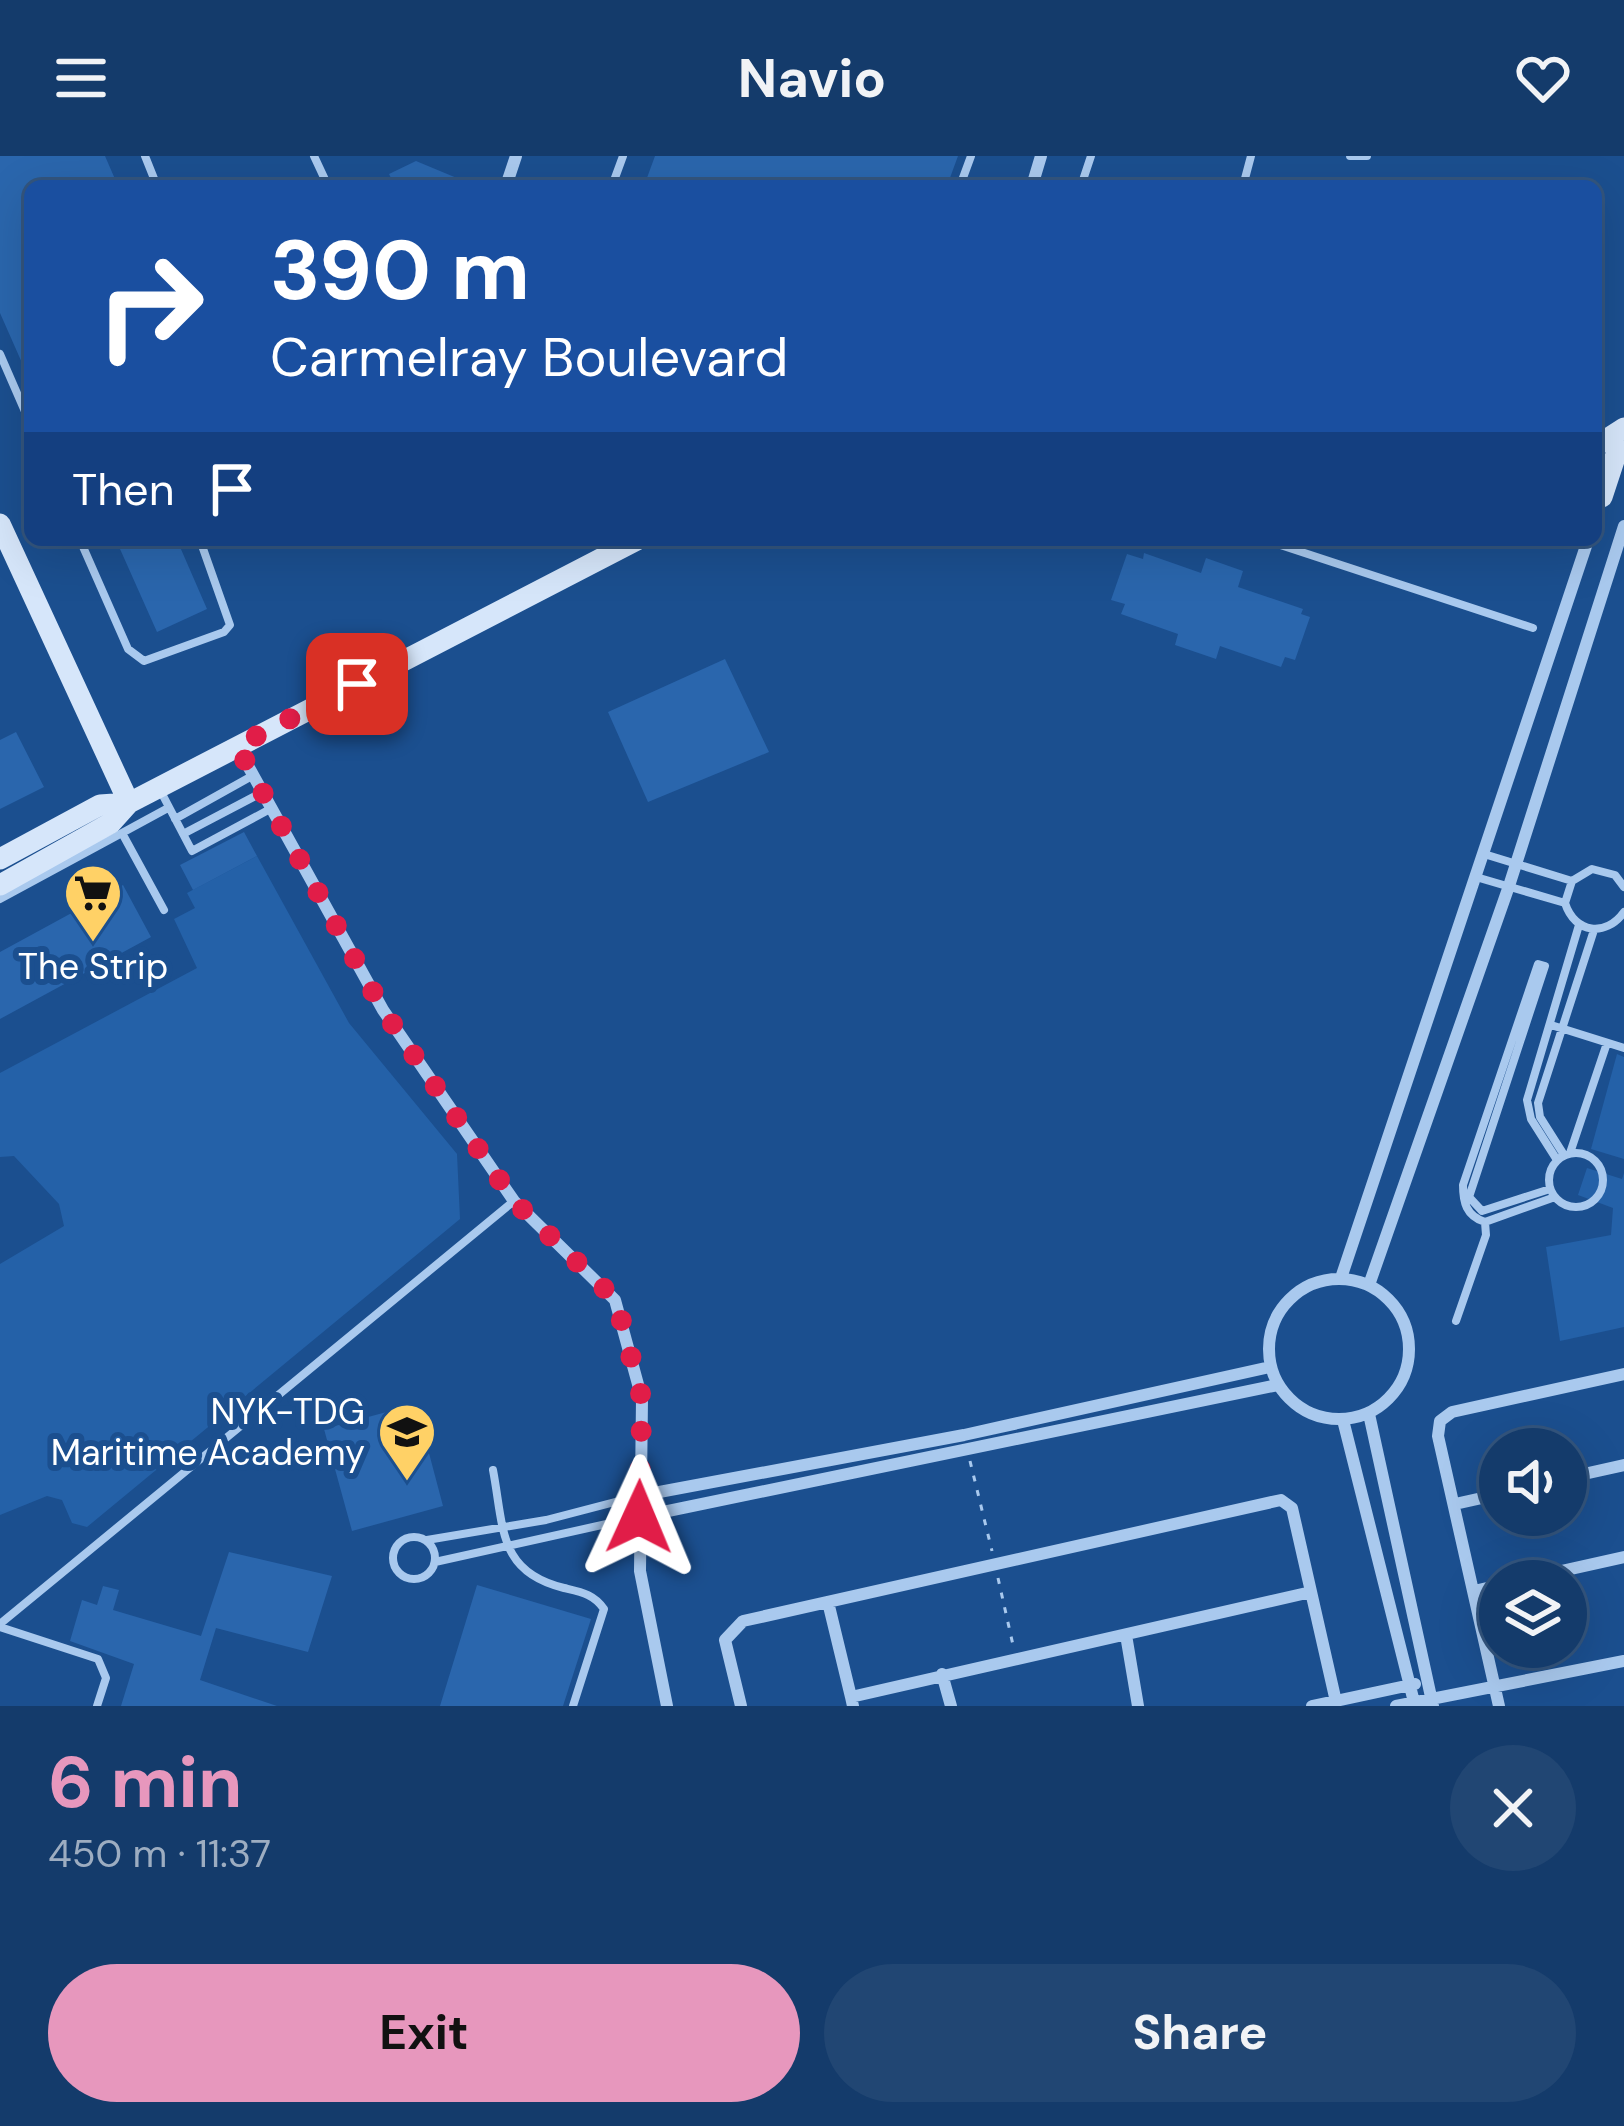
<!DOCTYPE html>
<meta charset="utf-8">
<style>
:root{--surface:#143b6b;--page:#214673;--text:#f1f3f6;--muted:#9dadc1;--line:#33557e;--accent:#e797bd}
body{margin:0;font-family:"DM Sans",sans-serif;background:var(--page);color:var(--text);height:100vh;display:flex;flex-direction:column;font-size:45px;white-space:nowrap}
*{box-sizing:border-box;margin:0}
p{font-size:39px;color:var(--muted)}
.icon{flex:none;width:66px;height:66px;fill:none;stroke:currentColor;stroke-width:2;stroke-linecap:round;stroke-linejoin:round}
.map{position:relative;height:1550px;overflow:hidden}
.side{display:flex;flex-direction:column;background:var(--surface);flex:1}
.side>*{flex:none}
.guide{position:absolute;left:24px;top:24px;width:1578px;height:366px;border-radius:18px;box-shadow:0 12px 48px #0002,0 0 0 3px var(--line);background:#1a4fa0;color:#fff;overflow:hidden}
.controls{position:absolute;left:1479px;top:1272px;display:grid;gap:24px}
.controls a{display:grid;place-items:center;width:108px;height:108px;border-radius:50%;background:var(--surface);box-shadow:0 12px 48px #0002,0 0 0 3px var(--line);font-size:60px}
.pin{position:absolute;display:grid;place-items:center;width:102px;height:102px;color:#fff;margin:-51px;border-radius:24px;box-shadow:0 6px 18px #0006}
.me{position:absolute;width:132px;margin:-66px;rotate:1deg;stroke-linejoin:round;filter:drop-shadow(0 0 9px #0008)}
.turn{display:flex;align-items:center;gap:42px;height:252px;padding:0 48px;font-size:54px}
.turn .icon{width:156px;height:156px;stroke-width:2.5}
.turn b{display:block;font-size:84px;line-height:102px}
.then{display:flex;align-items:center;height:114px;padding:0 48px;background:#0003;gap:24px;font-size:45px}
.round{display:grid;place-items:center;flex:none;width:126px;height:126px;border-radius:63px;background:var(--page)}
.overview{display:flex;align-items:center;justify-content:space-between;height:204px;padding:0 48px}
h1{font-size:72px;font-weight:700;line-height:90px;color:var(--accent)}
.button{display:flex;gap:24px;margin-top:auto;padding:24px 48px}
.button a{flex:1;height:138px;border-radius:72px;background:var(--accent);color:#111;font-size:48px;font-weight:700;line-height:138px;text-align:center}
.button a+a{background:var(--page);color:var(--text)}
header{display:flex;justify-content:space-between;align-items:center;height:156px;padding:0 48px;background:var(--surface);font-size:54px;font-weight:700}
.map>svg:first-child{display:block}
.green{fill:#2461a8}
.building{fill:#2a66ad}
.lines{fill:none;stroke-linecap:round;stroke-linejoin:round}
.path{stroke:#a9c9ee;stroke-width:3;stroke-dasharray:6 9;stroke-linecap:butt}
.lane{stroke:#a9c9ee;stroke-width:8}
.street{stroke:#a9c9ee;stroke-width:12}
.secondary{stroke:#d6e6fa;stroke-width:21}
.route{stroke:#e11d48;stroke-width:21;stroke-dasharray:0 37.8}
.labels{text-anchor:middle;stroke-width:12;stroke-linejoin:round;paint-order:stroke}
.poi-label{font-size:36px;fill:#fff;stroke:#1b4f8f}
</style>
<header><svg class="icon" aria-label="menu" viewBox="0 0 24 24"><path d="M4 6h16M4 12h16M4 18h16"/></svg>Navio<svg class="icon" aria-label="heart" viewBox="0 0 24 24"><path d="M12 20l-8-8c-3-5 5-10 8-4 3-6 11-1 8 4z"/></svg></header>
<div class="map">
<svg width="1624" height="1550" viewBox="0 0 1624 1550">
<rect width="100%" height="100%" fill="#1b4f8f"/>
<!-- green -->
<path class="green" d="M257,700L349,867L457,998L460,1063L87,1371L72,1367L62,1344L47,1340L0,1359V1108L64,1070L59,1048L14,1000L0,1001V917L197,812L174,763L195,752L187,737Z
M1617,898L1624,901V1003L1591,993Z
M1587,1012L1622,1023L1624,1017V1171L1560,1185L1546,1091L1611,1079L1613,1052L1578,1039Z"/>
<!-- building -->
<path class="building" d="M0,0H105L118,30H30V225L0,157Z
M655,0H958L947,30H644Z
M416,5L476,30H395L389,18Z
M116,384H177L207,453L157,476Z
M1144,397L1201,417L1206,402L1243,415L1238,431L1303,453L1301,458L1310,461L1295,504L1285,501L1281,511L1220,490L1216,503L1175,489L1178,478L1121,458L1125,448L1111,444L1127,398L1143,403Z
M725,503L769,596L648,646L608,556Z
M16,576L44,631L0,653V584Z
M244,676L257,700L193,734L180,709Z
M123,729L151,781L0,863V796Z
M416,1248L443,1350L352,1375L324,1273Z
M229,1396L332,1420L308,1496L216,1472L200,1524L277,1550H121L134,1508L70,1485L82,1444L97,1449L103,1430L119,1434L113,1454L201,1480Z
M477,1429L591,1463L563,1550H440Z"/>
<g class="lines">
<!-- path -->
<path class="path" d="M970,1305L992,1395
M998,1422L1013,1489"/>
<!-- lane -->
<path class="lane" d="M145,0L157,30
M314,0L328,30
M1350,0H1367
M612,30L623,0
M960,30L971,0
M1081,30L1091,0
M1243,30L1251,0
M0,198L30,267
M80,384L128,493L144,505L224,476L230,469L200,384
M1265,384L1533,472
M159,632L192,695L272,652
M175,663L252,620
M122,677L168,652
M183,678L261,637
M1484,698L1572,725
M1476,721L1565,747
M1624,731L1615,719L1592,713L1572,725L1565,747C1575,778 1606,781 1624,756
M0,743L122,677L164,754
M1551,869L1624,892
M1549 1024a27 27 0 1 1 54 0a27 27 0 1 1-54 0Z
M1570,997L1607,887
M1564,999L1540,961L1538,947L1594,774
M1557,1004L1531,963L1527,944L1579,769
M1550,1033L1482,1055L1469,1041L1545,810L1538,808L1463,1029C1463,1046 1466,1060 1485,1066L1555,1041
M1456,1165L1486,1079L1485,1066
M493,1314C504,1372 498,1416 564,1432C581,1436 594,1438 604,1453L573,1550
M393 1402a21 21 0 1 1 42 0a21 21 0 1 1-42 0Z
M427,1384L546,1364L638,1340
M435,1406L638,1361
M0,1468L514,1045
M0,1471L98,1503L106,1522L97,1550"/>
<!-- street -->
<path class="street" d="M506,30L516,0
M1032,30L1041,0
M1596,360L1602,341
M237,590L383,854L514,1045L615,1144L642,1243L640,1415L667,1550
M1341,1122L1588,384
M1269 1193a70 70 0 1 1 140 0a70 70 0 1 1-140 0Z
M1369,1129L1509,730L1624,370
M1369,1258L1433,1550
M1343,1264L1415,1550
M1566,1322L1624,1309
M638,1340L964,1279L1270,1211
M1455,1348L1500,1338
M639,1361L1278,1229
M1517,1425L1624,1401
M1474,1435L1500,1429
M828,1446L851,1541
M1126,1479L1138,1550
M942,1518L951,1550
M741,1550L725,1484L743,1465L1281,1344L1292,1352L1337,1550
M853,1550L851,1541L1311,1436
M1312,1550L1415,1528
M1396,1550L1624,1505
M1499,1550L1438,1280L1440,1265L1452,1256L1624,1218"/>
<!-- secondary -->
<path class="secondary" d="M1596,290L1624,272
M1602,341L1624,274
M0,368L129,647
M0,703L100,649L129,647
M0,729L111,667L129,647L637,384"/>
</g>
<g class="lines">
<!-- route -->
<path class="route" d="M357,528L237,590L383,854L514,1045L616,1144L642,1243L639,1361"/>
</g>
<!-- icons -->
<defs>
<g id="supermarket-pin" transform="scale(3)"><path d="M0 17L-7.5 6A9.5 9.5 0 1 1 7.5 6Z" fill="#ffd166" stroke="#1b4f8f"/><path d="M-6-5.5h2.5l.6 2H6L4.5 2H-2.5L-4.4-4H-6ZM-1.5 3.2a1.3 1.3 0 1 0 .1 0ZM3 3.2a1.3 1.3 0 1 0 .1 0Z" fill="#111"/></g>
<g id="school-pin" transform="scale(3)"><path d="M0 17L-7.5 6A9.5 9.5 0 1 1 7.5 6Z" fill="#ffd166" stroke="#1b4f8f"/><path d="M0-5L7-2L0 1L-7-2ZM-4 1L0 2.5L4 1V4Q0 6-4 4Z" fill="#111"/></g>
</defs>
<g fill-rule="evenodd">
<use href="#supermarket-pin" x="93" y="737"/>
<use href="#school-pin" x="407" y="1276"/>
</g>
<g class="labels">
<!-- poi labels -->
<g class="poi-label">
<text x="93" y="823">The Strip</text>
<text x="365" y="1268" text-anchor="end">NYK-TDG<tspan x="365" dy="41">Maritime Academy</tspan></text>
</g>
</g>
</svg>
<div class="controls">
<a><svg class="icon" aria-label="sound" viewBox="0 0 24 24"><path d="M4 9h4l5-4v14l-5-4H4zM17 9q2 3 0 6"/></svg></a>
<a><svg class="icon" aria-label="layers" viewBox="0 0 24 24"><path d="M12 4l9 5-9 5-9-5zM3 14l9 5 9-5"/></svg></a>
</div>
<div class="pin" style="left:357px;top:528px;background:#d93025"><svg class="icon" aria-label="arrive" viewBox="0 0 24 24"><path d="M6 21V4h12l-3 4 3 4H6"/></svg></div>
<svg class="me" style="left:639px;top:1361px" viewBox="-20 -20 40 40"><path d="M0-17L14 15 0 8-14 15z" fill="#e11d48" stroke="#fff" stroke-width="4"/></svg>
<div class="guide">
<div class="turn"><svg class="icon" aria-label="right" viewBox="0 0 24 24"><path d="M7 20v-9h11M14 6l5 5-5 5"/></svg><div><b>390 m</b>Carmelray Boulevard</div></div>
<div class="then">Then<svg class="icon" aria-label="arrive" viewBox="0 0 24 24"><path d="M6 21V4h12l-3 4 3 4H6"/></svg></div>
</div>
</div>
<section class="side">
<div class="overview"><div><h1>6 min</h1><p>450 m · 11:37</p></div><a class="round"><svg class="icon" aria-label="close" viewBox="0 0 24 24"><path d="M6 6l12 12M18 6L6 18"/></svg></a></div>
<div class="button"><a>Exit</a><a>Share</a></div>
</section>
